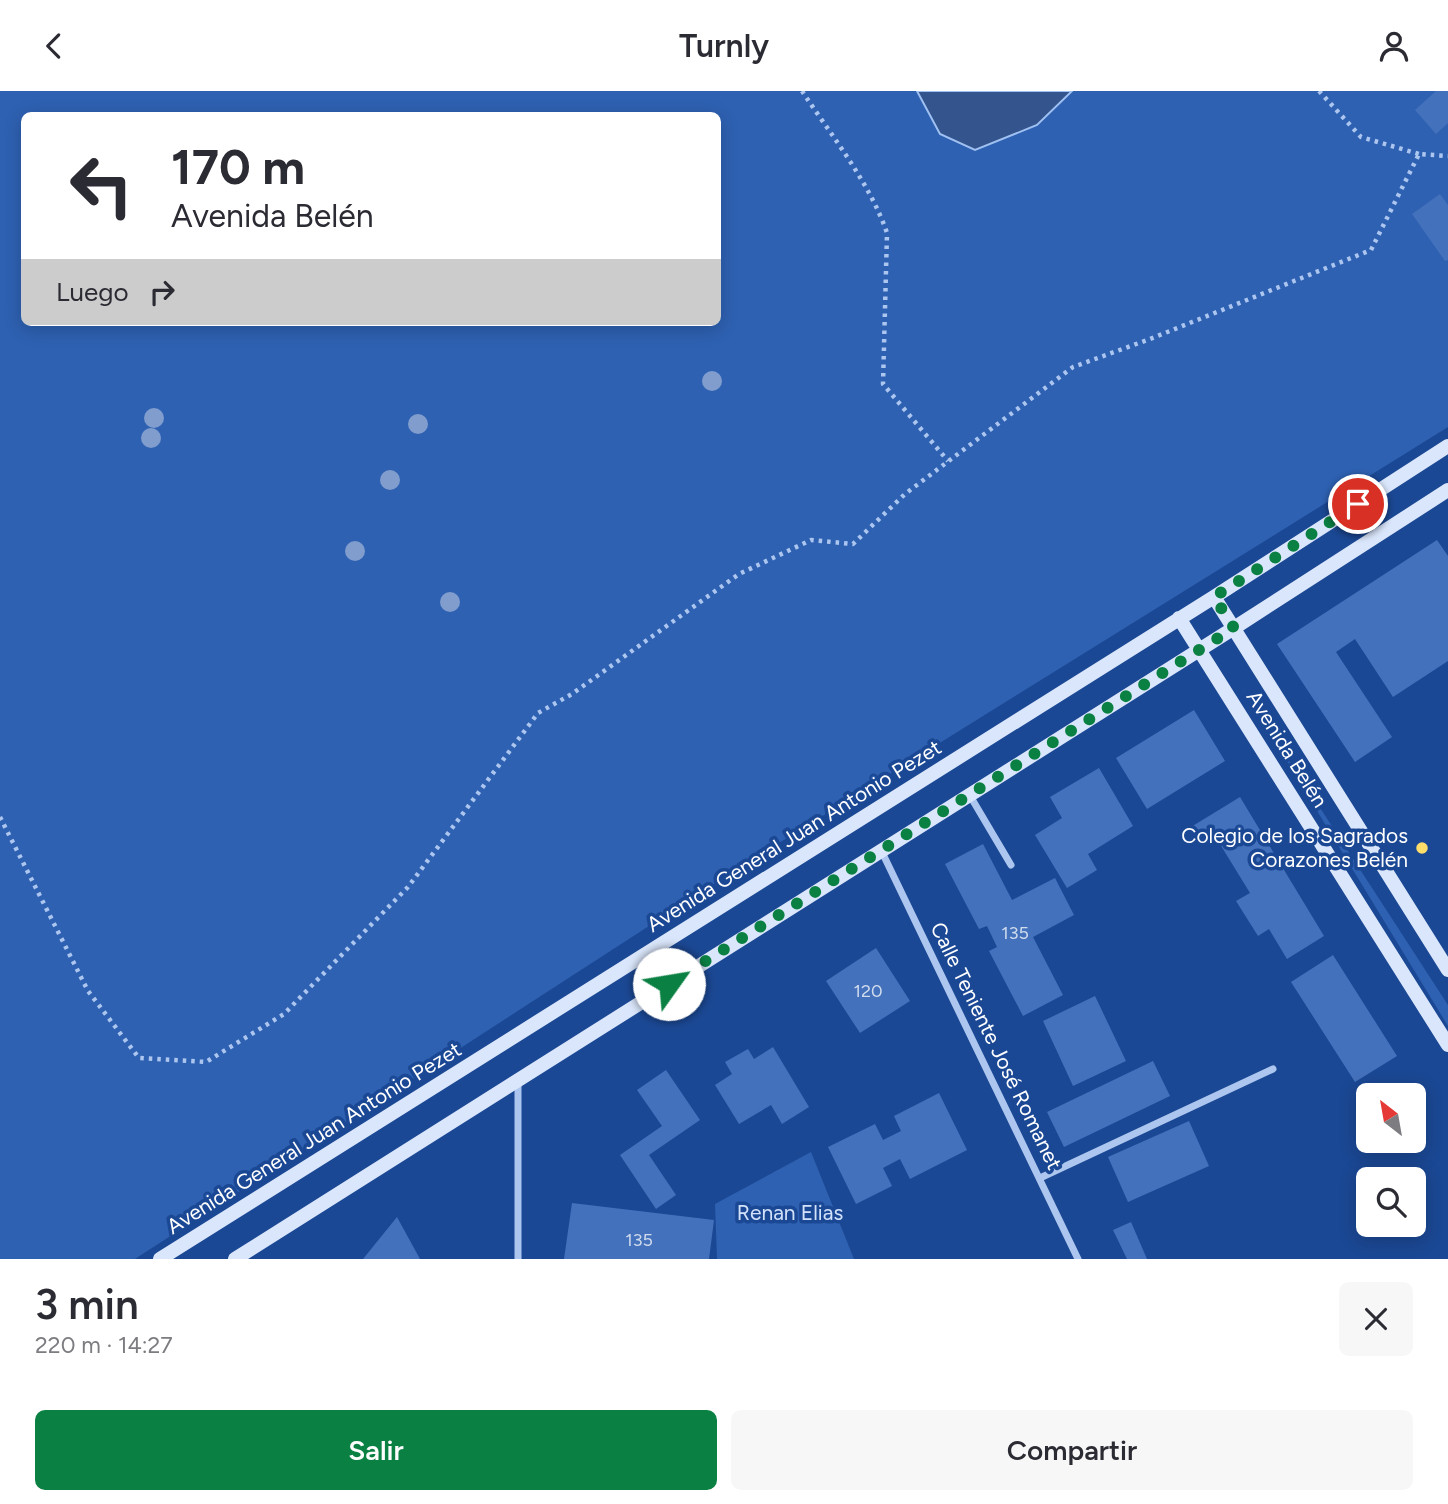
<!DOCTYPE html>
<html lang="es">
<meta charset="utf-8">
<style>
:root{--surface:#fff;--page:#f7f7f7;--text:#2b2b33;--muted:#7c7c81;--accent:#0b8043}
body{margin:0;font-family:Figtree,sans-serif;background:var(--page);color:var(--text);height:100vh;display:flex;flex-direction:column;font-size:26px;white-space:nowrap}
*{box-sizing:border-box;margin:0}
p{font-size:23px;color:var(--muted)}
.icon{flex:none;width:38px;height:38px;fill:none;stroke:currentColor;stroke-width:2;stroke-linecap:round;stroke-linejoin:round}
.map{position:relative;height:1168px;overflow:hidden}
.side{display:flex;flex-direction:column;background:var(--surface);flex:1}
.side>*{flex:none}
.banner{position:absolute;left:21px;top:21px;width:700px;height:214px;border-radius:10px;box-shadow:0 4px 18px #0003;background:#fff;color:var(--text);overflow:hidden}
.needle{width:46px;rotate:329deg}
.buttons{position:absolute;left:1356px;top:992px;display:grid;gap:14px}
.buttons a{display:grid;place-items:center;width:70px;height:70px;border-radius:10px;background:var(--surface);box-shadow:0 4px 18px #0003;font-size:35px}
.pin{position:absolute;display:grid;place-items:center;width:60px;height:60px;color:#fff;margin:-30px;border:4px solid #fff;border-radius:50%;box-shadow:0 2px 7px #0007}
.me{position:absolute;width:77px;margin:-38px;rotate:58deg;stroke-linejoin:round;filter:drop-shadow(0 0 5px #0008)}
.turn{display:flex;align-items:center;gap:24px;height:147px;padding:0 35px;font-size:32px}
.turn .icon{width:91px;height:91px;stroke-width:2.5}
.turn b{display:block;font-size:49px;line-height:60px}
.then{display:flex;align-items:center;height:66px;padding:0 35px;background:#0003;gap:14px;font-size:26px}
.round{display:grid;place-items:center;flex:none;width:74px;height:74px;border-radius:10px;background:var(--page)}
.head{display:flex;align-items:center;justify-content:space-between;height:119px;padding:0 35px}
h1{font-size:42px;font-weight:600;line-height:52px}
.cta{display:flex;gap:14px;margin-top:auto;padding:14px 35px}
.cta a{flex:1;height:80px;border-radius:10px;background:var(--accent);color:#fff;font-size:28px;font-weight:600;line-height:80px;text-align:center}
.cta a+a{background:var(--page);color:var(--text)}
header{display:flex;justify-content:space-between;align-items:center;height:91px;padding:0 35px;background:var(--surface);font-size:32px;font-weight:600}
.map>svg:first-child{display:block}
.green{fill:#2e61b2;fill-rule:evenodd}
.water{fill:#33548c;stroke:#9fc0f1;stroke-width:2}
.building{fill:#4471bb}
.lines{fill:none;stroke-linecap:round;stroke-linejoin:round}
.path{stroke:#acc6ef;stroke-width:4.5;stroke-dasharray:3.5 5;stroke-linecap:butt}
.street{stroke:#acc6ef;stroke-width:7}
.secondary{stroke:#dae6fb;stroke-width:14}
.tree{fill:#809dcd}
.route{stroke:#0b8043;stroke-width:12;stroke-dasharray:0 21.6}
.poi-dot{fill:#ffde6a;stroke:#1b4894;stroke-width:2.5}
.labels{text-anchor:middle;stroke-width:7;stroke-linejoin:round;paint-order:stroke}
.number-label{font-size:18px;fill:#d0dcee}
.street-label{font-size:21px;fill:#fff;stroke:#1b4894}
.poi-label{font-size:21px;fill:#fff;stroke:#1b4894;text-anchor:end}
.park-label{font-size:21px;fill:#d3e2fb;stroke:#1b4894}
</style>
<header><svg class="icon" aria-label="back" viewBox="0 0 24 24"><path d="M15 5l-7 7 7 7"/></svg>Turnly<svg class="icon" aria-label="person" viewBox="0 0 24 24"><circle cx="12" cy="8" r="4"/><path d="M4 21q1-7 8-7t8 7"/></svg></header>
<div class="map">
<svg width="1448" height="1168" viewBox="0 0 1448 1168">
<rect width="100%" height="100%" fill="#1b4894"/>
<!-- green -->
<path class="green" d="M0,0H1448V336L737,778L135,1168H0ZM24,24H718V231H24Z
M1241,595L1448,914V935Z
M811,1061L854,1168H717L715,1113Z"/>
<!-- water -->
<path class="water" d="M917,0H1072L1037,34L975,59L940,43Z"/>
<!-- building -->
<path class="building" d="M1436,0H1448V32L1436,43L1415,19Z
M1440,103L1448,114V169L1445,170L1412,123Z
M1437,449L1448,465V570L1393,606L1355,548L1336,561L1392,646L1355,671L1277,553Z
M1194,619L1225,670L1147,718L1116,667Z
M1099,677L1133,735L1088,763L1097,779L1067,797L1035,744L1062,727L1050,706Z
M1240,706L1324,845L1287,868L1269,838L1258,845L1236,810L1250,802L1215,745L1201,753L1191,736Z
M983,753L1012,809L1055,787L1074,824L1033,846L1063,904L1023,925L989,860L997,856L987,835L979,838L945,773Z
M876,857L910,910L860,942L826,890Z
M1333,864L1397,965L1355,991L1291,891Z
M1095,905L1126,970L1073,995L1043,930Z
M773,956L809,1016L782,1033L771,1014L739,1033L715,994L732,983L725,971L748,958L754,968Z
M1153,970L1170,1005L1064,1056L1047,1021Z
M666,979L700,1029L649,1064L676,1104L656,1118L620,1064L662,1035L637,999Z
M939,1002L967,1059L910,1088L900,1068L883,1077L892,1095L856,1113L828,1056L875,1033L883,1049L901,1040L894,1025Z
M1189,1030L1209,1075L1128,1111L1108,1066Z
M572,1112L714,1129L709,1168H564Z
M397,1126L420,1168H363Z
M1131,1131L1147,1168H1127L1113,1139Z"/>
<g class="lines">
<!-- path -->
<path class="path" d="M802,0C831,44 870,92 887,142L883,293L948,370
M1319,0L1361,46L1419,63
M0,726L88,900L139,967L206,971L284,923L408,796L538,622L572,603L739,483L811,449L853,453L905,403L1073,276L1150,248L1371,159L1419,63L1448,65"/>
<!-- street -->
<path class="street" d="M969,703L1011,774
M881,759L1078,1168
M1040,1087L1273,978
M518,1168V990"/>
<!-- secondary -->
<path class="secondary" d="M1214,506L1448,879
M1179,527L1448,954
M160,1168L1214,506L1448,355
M235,1168L1234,537L1448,399"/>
</g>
<!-- trees -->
<g class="tree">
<circle cx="712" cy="290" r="10"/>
<circle cx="154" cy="327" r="10"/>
<circle cx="418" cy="333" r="10"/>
<circle cx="151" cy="347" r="10"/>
<circle cx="390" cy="389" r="10"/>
<circle cx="355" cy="460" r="10"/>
<circle cx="450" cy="511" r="10"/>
</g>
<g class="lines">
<!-- route -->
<path class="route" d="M669,893L1234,537L1214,506L1358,413"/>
</g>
<!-- markers -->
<circle class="poi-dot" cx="1422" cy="757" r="7"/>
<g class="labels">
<!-- number labels -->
<g class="number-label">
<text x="1015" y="848">135</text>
<text x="868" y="906">120</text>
<text x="639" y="1155">135</text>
</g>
<!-- street labels -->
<g class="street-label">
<text transform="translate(1287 658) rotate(58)" y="7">Avenida Belén</text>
<text transform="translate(794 745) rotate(-32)" y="7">Avenida General Juan Antonio Pezet</text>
<text transform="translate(996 955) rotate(64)" y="7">Calle Teniente José Romanet</text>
<text transform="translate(314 1047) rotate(-32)" y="7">Avenida General Juan Antonio Pezet</text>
</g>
<!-- poi labels -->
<g class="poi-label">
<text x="1408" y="752">Colegio de los Sagrados<tspan x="1408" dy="24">Corazones Belén</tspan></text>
</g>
<!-- park labels -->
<g class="park-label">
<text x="790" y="1129">Renan Elias</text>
</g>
</g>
</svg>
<div class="buttons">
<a><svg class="needle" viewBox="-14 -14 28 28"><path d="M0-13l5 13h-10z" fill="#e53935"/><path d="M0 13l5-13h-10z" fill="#7c7c81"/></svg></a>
<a><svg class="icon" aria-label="search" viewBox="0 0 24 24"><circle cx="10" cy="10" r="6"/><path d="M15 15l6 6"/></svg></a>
</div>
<div class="pin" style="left:1358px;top:413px;background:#d93025"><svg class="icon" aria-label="arrive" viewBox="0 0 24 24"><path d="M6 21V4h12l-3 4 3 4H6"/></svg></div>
<svg class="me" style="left:669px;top:893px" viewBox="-20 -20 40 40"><circle r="19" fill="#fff"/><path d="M0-13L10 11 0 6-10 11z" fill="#0b8043"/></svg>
<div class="banner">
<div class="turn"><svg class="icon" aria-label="left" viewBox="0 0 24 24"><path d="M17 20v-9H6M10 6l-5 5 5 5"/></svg><div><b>170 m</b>Avenida Belén</div></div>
<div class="then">Luego<svg class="icon" aria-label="right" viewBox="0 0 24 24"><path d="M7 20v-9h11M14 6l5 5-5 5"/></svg></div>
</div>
</div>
<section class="side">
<div class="head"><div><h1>3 min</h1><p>220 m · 14:27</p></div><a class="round"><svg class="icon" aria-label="close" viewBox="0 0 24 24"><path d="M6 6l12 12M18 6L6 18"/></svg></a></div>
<div class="cta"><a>Salir</a><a>Compartir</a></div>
</section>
